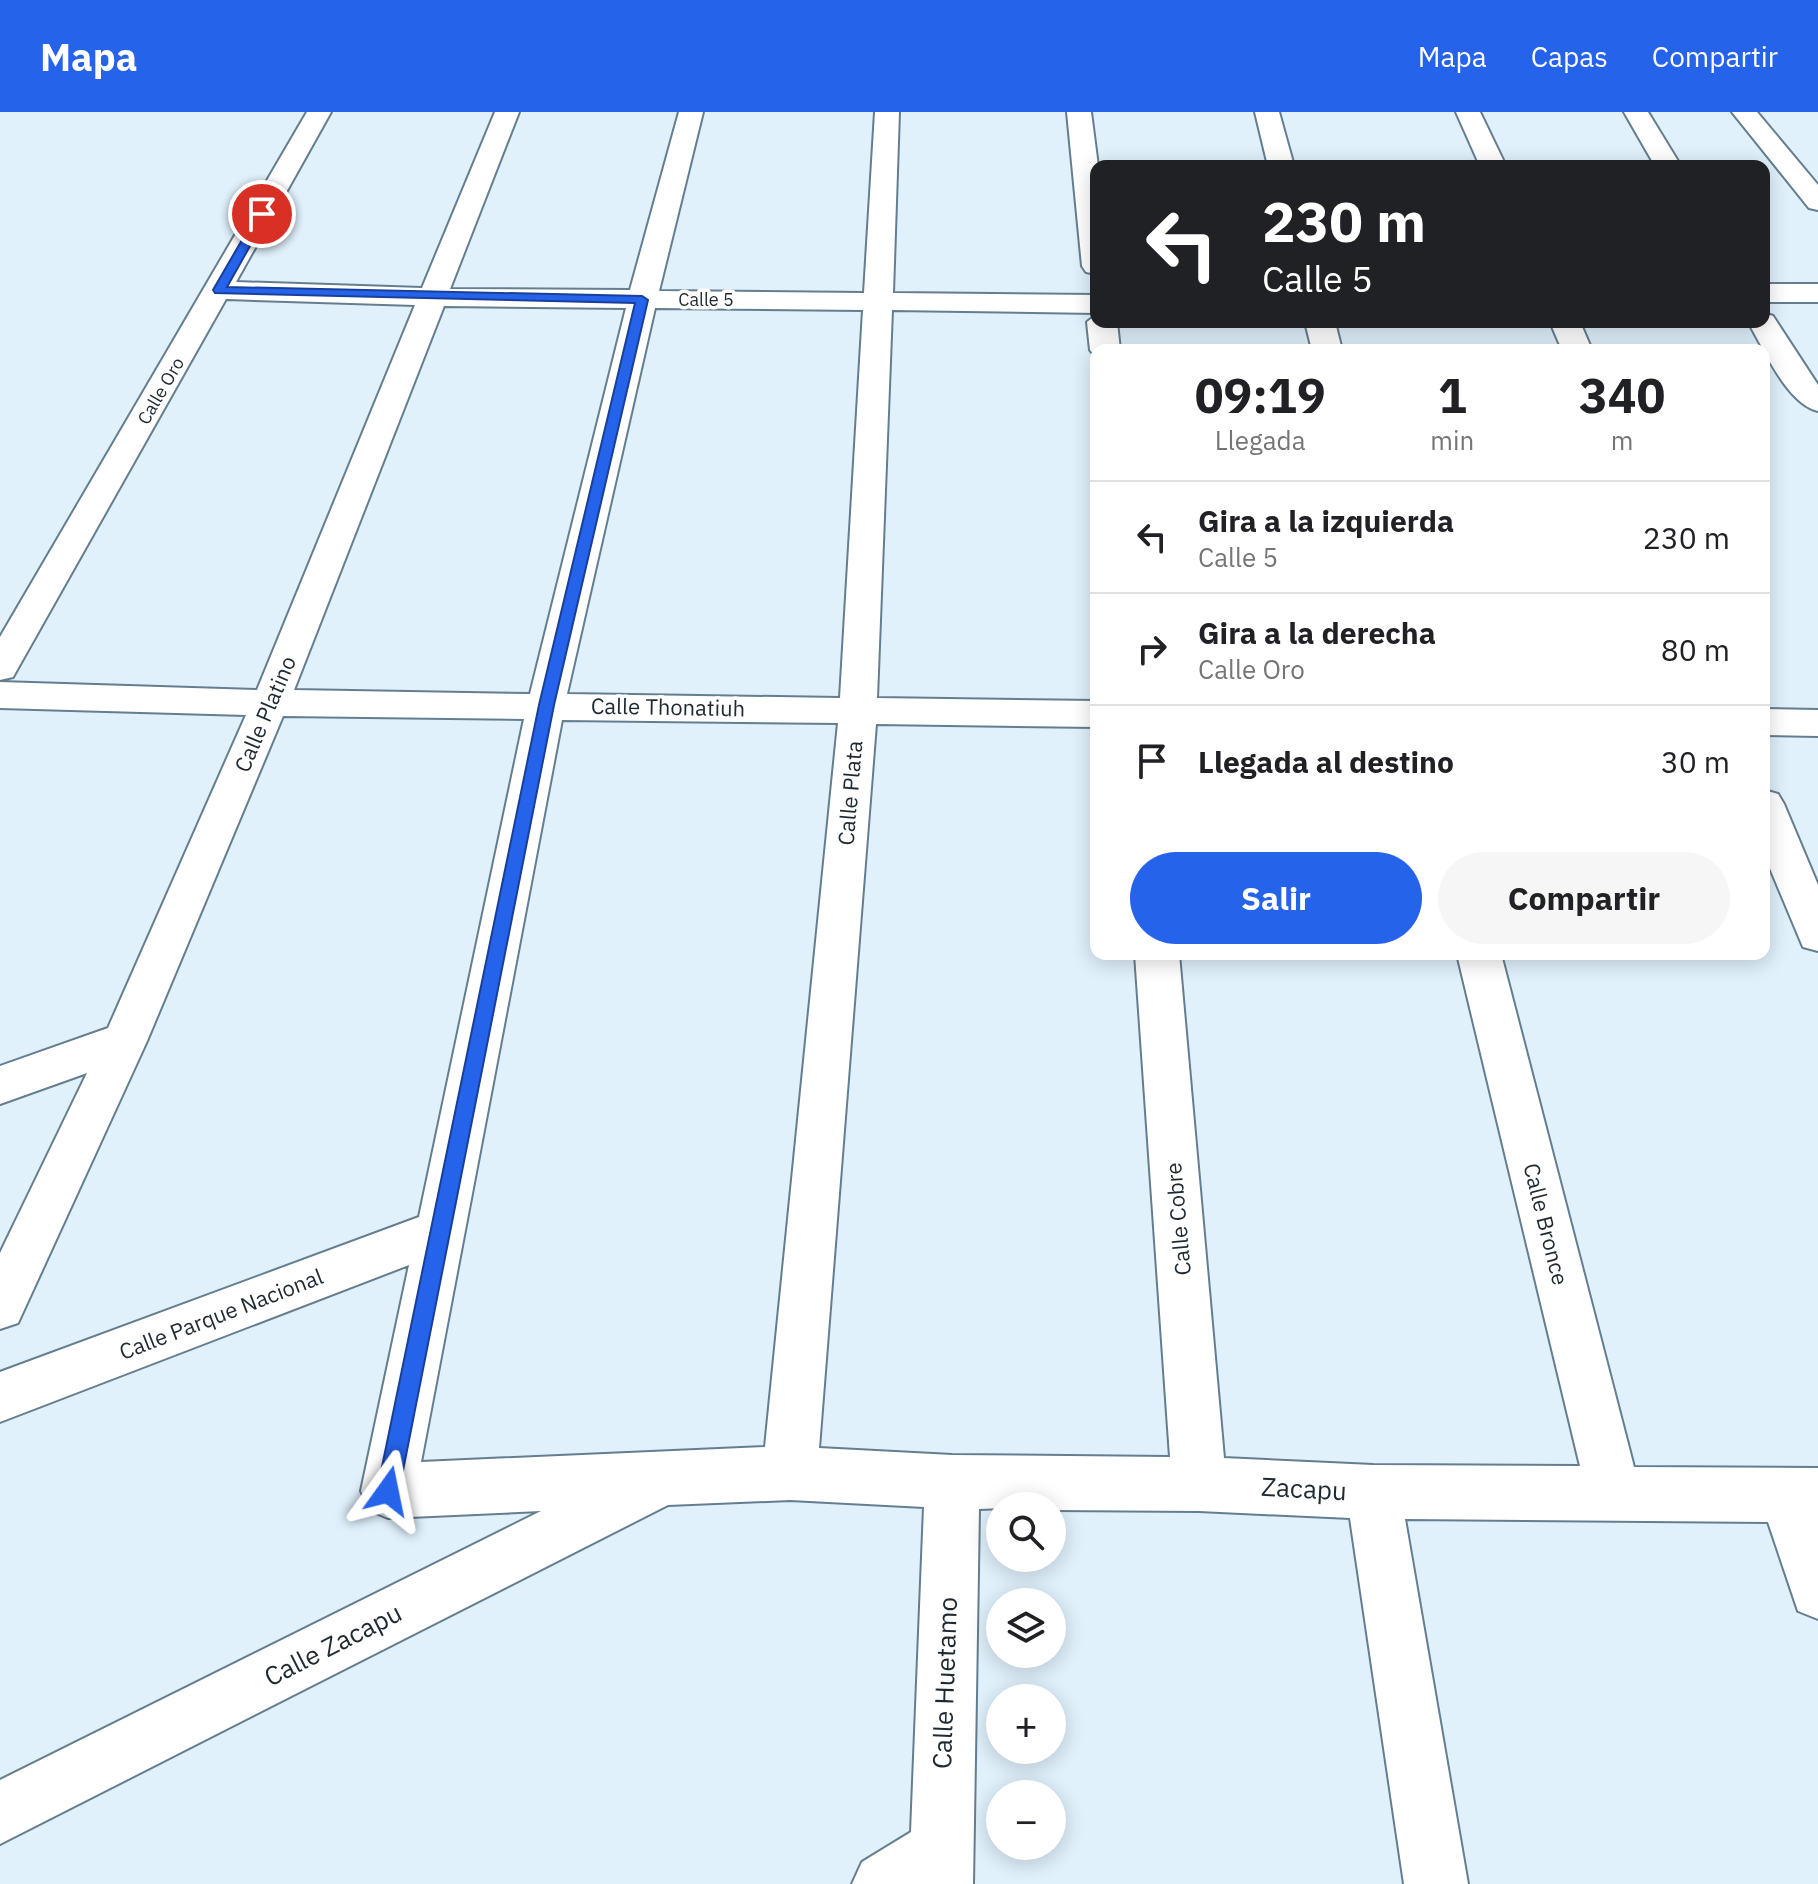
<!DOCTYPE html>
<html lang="es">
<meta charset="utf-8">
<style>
:root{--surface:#fff;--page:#f6f6f6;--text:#202124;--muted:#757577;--line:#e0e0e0;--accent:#2563eb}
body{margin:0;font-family:"IBM Plex Sans",sans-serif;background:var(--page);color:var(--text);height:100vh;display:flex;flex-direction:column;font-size:30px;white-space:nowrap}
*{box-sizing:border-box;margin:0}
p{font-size:26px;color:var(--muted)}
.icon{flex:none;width:44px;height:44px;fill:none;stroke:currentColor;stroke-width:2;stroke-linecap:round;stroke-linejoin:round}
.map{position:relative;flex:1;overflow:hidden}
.details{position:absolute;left:1090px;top:232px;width:680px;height:616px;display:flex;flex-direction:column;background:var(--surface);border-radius:16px;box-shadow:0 4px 20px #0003}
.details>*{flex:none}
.banner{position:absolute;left:1090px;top:48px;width:680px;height:168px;border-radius:16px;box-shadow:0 4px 20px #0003;background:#202124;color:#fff;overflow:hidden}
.buttons{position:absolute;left:986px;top:1380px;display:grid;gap:16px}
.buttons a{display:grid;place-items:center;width:80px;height:80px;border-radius:50%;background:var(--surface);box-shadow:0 4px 20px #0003;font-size:40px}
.pin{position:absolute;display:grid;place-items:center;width:68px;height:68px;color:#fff;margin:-34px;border:4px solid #fff;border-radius:50%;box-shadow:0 2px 8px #0007}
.me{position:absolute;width:88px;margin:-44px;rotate:12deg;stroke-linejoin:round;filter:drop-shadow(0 0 6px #0008)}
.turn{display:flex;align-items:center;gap:28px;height:168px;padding:0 40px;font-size:36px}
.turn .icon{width:104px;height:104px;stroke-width:2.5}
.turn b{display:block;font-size:56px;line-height:68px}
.eta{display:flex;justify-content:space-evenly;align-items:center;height:136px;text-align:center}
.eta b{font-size:48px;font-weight:700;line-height:56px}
.action{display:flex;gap:16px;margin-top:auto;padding:16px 40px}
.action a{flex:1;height:92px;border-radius:48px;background:var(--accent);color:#fff;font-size:32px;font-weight:700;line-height:92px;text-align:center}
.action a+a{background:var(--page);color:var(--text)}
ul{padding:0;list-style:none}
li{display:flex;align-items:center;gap:24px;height:112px;padding:0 40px;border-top:2px solid var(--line)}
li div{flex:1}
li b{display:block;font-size:30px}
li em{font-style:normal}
header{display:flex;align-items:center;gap:48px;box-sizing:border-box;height:112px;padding:0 40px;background:var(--accent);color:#fff}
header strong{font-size:38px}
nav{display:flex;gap:44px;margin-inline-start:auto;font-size:28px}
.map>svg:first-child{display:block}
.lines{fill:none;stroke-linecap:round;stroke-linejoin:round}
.minor-casing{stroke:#657e8f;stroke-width:4}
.minor{fill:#fff;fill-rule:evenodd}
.route{fill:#2563eb;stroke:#184099;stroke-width:2}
.labels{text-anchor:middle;stroke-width:7;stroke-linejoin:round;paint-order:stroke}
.far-street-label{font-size:18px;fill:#1f2930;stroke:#fff}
.street-label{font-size:22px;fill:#1f2930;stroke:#fff}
.near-street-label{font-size:26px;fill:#1f2930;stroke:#fff}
</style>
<header>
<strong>Mapa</strong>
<nav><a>Mapa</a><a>Capas</a><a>Compartir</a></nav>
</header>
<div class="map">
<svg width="1818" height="1772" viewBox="0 0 1818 1772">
<rect width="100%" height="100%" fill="#e0f1fc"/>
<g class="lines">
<!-- minor casing -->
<g class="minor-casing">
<path id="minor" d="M307,0H331L236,170L422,176L495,0H519L450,177L630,178L679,0H703L659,179L864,181L875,0H899L893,181L1096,183V201L892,198L877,586L1096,589V615L876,612L819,1336L952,1343L1170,1345L1135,842H1179L1224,1346L1373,1353L1580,1354L1457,842H1501L1634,1355L1818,1356V1507L1798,1499L1768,1410L1405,1407L1468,1772H1404L1350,1406L1199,1399L1052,1398V1394L979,1397L973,1772H852L862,1750L911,1720L924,1395L790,1388L668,1393L0,1732V1668L541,1399L388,1406L369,1398L361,1379L409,1153L0,1310V1260L419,1105L524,607L283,604L147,929L18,1211L0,1217V1141L87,961L0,992V954L108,916L246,603L0,596V570L257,578L415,193L226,187L18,556L13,565L0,568V525ZM444,194L626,196L530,582L294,578ZM655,196L863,198L840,586L567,582ZM562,608L838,611L765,1335L421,1350Z
M1067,0H1091L1098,54L1096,162L1086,160L1082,154Z
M1255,0H1279L1294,54H1268Z
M1456,0H1480L1506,54H1480Z
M1624,0H1648L1681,54H1655Z
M1732,0H1757L1818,73V98L1809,96Z
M1764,172H1818V190H1764Z
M1764,201L1773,204L1818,273V299C1787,292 1764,237 1748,210H1764Z
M1096,203V210H1117L1120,238H1096V245L1090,238L1087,210Z
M1305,210H1335L1342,238H1312Z
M1550,210H1580L1592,238H1562Z
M1764,597L1818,598V624L1764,623Z
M1764,678L1778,682L1784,692L1818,773V839L1803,835L1764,742Z"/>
</g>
<!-- minor -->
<use href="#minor" class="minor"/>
</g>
<!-- route -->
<path class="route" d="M262,98L268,102L227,175L642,184L648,188L554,593L399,1379L396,1387L388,1390L380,1387L377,1379L539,593L635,191L215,181L213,178L257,102Z"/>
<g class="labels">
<!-- far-street labels -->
<g class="far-street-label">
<text x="706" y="194">Calle 5</text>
<text transform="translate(161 279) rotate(-60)" y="6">Calle Oro</text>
</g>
<!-- street labels -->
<g class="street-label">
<text transform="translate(668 595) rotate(1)" y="8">Calle Thonatiuh</text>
<text transform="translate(265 602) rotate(-67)" y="8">Calle Platino</text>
<text transform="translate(850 681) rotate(-85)" y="8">Calle Plata</text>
<text transform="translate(1178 1107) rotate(-95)" y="8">Calle Cobre</text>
<text transform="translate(1546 1112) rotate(76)" y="8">Calle Bronce</text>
<text transform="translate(221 1202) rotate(-21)" y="8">Calle Parque Nacional</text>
</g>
<!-- near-street labels -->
<g class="near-street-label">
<text transform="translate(1304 1377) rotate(3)" y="9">Zacapu</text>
<text transform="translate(333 1533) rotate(-27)" y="9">Calle Zacapu</text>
<text transform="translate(945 1571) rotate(-88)" y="9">Calle Huetamo</text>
</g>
</g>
</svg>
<div class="buttons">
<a><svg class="icon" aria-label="search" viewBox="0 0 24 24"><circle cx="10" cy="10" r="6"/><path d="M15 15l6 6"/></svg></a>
<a><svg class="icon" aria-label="layers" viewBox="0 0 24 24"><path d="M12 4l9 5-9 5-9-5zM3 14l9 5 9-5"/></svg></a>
<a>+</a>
<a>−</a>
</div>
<div class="pin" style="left:262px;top:102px;background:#d93025"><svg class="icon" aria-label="arrive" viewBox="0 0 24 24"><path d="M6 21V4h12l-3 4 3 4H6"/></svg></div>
<svg class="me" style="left:388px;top:1379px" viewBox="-20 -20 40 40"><path d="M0-17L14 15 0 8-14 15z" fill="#2563eb" stroke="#fff" stroke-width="4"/></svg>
<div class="banner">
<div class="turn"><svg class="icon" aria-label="left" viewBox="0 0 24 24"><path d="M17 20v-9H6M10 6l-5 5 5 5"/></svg><div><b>230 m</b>Calle 5</div></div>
</div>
<section class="details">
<div class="eta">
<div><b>09:19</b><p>Llegada</p></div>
<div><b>1</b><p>min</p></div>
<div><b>340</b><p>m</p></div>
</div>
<ul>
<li><svg class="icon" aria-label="left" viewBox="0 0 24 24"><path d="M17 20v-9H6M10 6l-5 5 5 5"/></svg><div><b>Gira a la izquierda</b><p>Calle 5</p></div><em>230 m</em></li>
<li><svg class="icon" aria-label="right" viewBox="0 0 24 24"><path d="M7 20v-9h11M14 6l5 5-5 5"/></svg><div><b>Gira a la derecha</b><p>Calle Oro</p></div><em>80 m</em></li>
<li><svg class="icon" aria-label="arrive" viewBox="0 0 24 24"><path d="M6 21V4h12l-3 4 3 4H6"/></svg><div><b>Llegada al destino</b></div><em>30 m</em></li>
</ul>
<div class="action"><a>Salir</a><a>Compartir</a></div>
</section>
</div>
